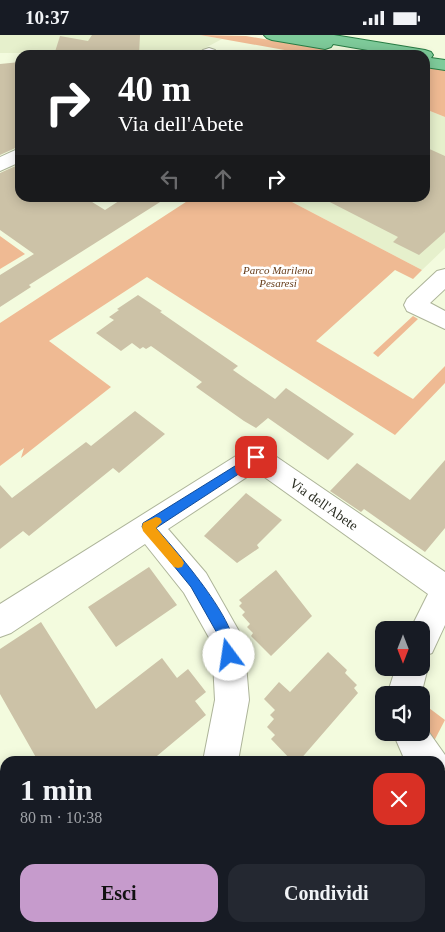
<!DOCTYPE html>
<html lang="it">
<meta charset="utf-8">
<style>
:root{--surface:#171b24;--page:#242831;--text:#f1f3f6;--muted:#9ea1a6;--accent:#c69bcc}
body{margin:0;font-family:Georgia,serif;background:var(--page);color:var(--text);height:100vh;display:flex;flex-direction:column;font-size:19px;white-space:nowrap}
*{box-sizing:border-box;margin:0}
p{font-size:16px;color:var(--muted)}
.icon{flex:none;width:28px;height:28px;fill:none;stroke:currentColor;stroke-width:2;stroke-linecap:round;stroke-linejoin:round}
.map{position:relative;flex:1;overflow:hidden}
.details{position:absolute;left:0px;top:721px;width:445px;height:176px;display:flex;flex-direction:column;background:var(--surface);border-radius:15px 15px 0 0;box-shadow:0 2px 12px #0003}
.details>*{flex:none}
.banner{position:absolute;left:15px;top:15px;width:415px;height:152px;border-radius:15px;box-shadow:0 2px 12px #0003;background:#202124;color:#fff;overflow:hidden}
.needle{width:32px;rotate:180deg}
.buttons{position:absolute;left:375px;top:586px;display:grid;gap:10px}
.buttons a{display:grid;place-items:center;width:55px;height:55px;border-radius:10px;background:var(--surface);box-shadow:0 2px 12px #0003;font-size:25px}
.pin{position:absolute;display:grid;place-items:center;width:42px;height:42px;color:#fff;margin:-21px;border-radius:10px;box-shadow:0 2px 8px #0006}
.me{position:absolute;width:55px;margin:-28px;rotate:346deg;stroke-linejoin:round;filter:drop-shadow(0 0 4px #0008)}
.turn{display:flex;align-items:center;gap:18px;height:105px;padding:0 20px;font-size:22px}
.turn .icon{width:65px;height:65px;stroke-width:2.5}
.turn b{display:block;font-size:35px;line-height:42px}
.lanes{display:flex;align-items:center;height:48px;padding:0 20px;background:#0003;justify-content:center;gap:25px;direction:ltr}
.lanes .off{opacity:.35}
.round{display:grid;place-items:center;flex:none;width:52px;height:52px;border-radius:15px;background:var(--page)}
.headline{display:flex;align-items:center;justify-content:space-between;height:85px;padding:0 20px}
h1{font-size:30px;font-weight:800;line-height:38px}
.action{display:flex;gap:10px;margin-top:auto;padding:10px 20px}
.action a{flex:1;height:58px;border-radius:15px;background:var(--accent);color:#111;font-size:20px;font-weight:800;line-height:58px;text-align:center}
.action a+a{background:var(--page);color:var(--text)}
.status{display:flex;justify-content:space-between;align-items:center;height:35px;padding:0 25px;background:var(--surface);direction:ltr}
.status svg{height:14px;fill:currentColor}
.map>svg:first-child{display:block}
.built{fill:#e6f0cc}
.green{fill:#efba93}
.building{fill:#ccc2a7}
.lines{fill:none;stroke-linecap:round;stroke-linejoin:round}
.minor-casing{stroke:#adb499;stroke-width:2}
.major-casing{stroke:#297e45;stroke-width:2}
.minor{fill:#fff;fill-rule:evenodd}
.major{fill:#7ecb9a;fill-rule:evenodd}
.route{fill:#1a73e8;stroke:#114b97}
.slow{fill:#f59e0b}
.labels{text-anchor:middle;stroke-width:5;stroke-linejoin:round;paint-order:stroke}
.far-park-label{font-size:11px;font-style:italic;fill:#663c19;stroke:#fff}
.street-label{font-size:14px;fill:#2b2e23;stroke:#fff}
</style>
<div class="status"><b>10:37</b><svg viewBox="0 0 49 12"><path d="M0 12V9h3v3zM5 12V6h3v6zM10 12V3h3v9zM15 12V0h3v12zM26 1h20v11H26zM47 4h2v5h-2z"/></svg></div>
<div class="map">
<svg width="445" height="897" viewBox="0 0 445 897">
<rect width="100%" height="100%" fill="#f3fbde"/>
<!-- built -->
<path class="built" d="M0,0H200L222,4L192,20H39L34,18H0Z
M425,74L445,82V213L422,235L292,167L298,162H425Z"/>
<!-- green -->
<path class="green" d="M200,0L246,1L357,20H288L290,16Z
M425,32L445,35V82L425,74Z
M192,163H298L292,167L422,235L413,244L395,235L316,306L413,364L445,331V348L395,400L147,242L49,306L111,352L21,423L24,413L0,431V288Z
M0,201L25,219L0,234Z
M413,281L418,284L378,322L373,318Z
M421,667L445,685L433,708L421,688Z"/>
<!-- building -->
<path class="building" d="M92,0H140L139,20H54L60,1L88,6Z
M20,27V111L0,120V29Z
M425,112L445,121V197L419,220L393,207L398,202L320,162H425Z
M20,129V162H84L105,175L125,162H168L29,250L31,252L0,272V240L34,219L0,195V138Z
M138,260L162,276L160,277L238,331L233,335L275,364L286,353L354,399L328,425L268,383L256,393L244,386L196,352L202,347L151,311L146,314L143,312L140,314L132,308L121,316L96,298L114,285L109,282L119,275L117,274Z
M135,376L165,399L119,438L113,433L29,501L23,496L0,514V450L12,463L86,407L91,411Z
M445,425V493L425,517L364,474L361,477L330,456L357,428L410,465Z
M246,458L282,485L257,510L259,513L237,528L204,501Z
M149,532L177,570L116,612L88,572Z
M276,535L312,581L271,621L251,601L253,598L247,592L250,589L242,580L245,577L239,571L242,568L239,565Z
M41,587L96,674L162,623L177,643L188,634L206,657L195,666L206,680L151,726H38L0,659V614Z
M328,617L347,635L345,638L357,650L354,653L358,658L299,726H292L271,704L275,700L267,692L274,684L270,680L275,675L264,664L279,647L290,657Z"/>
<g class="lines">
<!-- minor casing -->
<g class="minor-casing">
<path id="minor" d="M209,13L215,15L217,18L216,20H198L203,15Z
M20,113V127L0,136V122Z
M445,234V254L430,268L445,276V294L407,276L404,270L407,264L437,236Z
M256,411L265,414L445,537V590L432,618L424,621L428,632L421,660H387L396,632H421V595H410L428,559L256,436L168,494L206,538L244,605L249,665L238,726H203L215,665L212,608L184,558L145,509L11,598L0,602V569L247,414Z
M421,686L445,720V732L440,739V726H407L403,721L393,698H421Z
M5,872V892H25L23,897H0V874Z
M86,892H126L128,897H88Z
M291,892H331L333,897H293Z"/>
</g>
<!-- major casing -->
<g class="major-casing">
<path id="major" d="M264,0H334L425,15L431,17L433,20L431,23L445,25V35L425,32V20H397L333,9L331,12L325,14L272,5L267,3Z"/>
</g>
<!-- minor -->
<use href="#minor" class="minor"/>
<!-- major -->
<use href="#major" class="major"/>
</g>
<!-- route -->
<path class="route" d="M256,418L261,422L260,425L156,493C176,516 247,595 234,625L229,627L225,625L222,607L191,552L142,492L143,488Z"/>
<!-- slow -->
<path class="slow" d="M156,482L160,483L162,487L156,493L182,524L184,528L182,532L178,533L174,532L143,496L142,492L143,488Z"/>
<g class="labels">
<!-- far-park labels -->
<g class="far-park-label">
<text x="278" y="239">Parco Marilena<tspan x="278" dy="13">Pesaresi</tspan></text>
</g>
<!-- street labels -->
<g class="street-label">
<text transform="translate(324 469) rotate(35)" y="5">Via dell'Abete</text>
</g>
</g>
</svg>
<div class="buttons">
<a><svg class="needle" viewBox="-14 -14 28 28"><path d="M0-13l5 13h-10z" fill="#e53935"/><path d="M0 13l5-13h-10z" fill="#9ea1a6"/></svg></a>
<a><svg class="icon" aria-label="sound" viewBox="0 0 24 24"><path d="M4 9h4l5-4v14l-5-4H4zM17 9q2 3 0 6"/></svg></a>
</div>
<div class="pin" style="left:256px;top:422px;background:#d93025"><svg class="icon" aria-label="arrive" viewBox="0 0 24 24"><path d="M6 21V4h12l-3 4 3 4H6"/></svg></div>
<svg class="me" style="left:229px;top:620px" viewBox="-20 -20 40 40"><circle r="19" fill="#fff"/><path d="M0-13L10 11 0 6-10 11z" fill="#1a73e8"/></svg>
<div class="banner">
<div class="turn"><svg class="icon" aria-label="right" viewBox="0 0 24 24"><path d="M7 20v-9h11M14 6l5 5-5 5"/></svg><div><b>40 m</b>Via dell'Abete</div></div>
<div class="lanes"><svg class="icon off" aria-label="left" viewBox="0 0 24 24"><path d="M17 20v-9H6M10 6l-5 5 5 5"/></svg><svg class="icon off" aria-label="ahead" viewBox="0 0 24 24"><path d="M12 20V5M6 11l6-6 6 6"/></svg><svg class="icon" aria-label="right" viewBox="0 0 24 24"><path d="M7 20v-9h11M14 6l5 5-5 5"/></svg></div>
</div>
<section class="details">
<div class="headline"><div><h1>1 min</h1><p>80 m · 10:38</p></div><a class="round" style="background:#d93025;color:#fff"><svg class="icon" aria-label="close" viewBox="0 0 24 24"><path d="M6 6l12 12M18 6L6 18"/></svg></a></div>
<div class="action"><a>Esci</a><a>Condividi</a></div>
</section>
</div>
